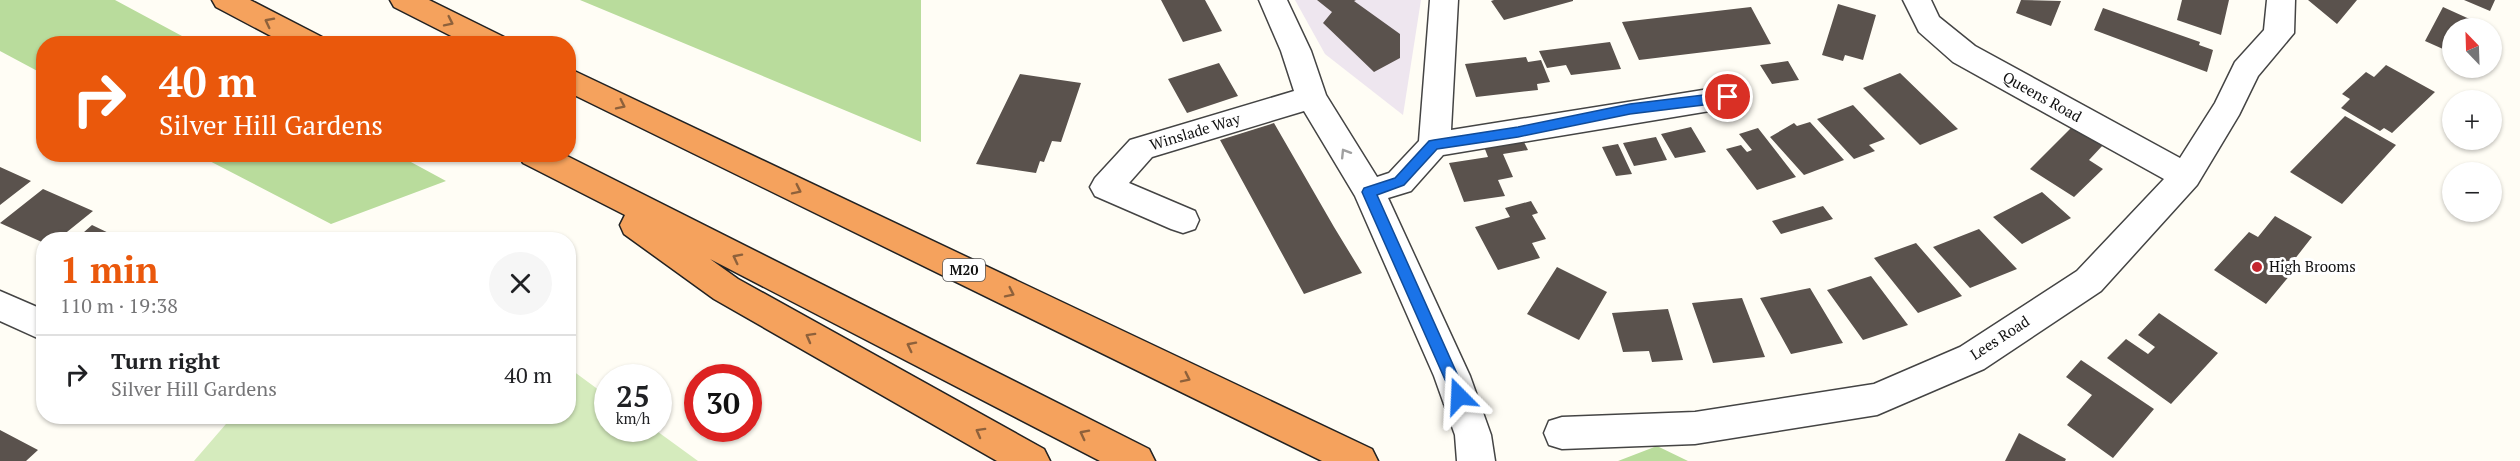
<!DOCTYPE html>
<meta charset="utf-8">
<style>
:root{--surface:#fff;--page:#f6f6f6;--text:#202124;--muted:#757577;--line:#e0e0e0;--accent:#ea580c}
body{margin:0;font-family:"PT Serif",serif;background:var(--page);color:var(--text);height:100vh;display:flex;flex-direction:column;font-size:22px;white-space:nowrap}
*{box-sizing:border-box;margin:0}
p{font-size:20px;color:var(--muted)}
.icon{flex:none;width:33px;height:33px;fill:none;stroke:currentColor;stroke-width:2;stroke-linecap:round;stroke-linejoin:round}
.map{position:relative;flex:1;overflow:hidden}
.details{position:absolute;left:36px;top:232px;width:540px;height:192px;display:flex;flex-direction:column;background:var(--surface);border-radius:24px;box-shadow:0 2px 4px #0004}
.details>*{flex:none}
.hud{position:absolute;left:36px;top:36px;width:540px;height:126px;border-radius:24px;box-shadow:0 2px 4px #0004;background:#ea580c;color:#fff;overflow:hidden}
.needle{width:39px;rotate:337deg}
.tools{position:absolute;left:2442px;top:18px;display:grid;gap:12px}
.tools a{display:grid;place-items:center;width:60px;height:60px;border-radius:50%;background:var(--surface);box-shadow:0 2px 4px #0004;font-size:30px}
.speed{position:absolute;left:594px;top:364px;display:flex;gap:12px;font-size:30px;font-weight:700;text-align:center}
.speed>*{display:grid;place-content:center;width:78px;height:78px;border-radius:50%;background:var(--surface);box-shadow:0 2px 4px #0004;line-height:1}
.speed small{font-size:15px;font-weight:400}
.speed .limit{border:9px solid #d22;background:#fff;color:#111}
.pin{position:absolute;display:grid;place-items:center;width:51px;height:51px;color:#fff;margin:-26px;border:3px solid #fff;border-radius:50%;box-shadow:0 2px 6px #0007}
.me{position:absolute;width:66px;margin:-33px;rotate:339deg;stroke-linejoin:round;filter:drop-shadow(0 0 4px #0008)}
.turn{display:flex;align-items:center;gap:21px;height:126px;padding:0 24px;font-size:27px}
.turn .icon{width:78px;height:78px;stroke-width:2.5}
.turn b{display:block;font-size:42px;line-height:51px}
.round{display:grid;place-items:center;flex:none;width:63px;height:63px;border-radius:32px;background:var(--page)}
.head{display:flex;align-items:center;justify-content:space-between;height:102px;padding:0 24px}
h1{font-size:36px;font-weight:700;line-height:45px;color:var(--accent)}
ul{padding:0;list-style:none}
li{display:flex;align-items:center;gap:18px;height:78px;padding:0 24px;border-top:2px solid var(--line)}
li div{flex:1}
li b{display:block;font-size:22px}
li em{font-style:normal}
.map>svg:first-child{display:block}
.industrial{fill:#eee6ef}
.green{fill:#d5ebbd}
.forest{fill:#b9dc9c}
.building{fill:#5a524d}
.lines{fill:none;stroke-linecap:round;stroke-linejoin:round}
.street-casing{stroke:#444;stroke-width:3}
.highway-casing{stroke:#222;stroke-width:3}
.street{fill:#fff;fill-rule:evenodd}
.highway{fill:#f5a25d;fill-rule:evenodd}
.oneway{stroke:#8e613b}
.oneway2{stroke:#a0a0a0}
.route{fill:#1a73e8;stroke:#114b97;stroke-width:1.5}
.poi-dot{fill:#c4262e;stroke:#fff;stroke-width:2}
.labels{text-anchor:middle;stroke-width:6;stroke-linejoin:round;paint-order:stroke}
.shield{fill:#fff;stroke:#585858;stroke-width:1.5}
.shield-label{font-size:14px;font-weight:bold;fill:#111}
.street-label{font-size:15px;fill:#111;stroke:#fff}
.poi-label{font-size:15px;fill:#111;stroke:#fff;text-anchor:start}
</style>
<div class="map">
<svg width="2520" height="461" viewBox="0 0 2520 461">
<rect width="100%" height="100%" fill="#fffdf5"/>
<!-- industrial -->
<path class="industrial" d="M1295,0H1421L1403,115L1325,54Z"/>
<!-- green -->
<path class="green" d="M569,368L607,396L608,429H654L698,461H194L232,417H568Z"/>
<!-- forest -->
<path class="forest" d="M0,0H115L195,43L44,44L43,74L0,51Z
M581,0H921V142L580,0Z
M198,155H398L446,181L331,224Z
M1657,446L1688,461H1618Z"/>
<!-- building -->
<path class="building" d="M1161,0H1205L1222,31L1183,42Z
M1317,0H1356L1354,1L1400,34V58L1374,72L1323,23L1332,12Z
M1494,0H1573V1L1504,20L1491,1Z
M2021,0L2061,1L2051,26L2016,13Z
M2182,0H2229L2221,35L2177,20Z
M2308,0H2357L2337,24Z
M2464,0H2495L2490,11Z
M1838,4L1876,15L1863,60L1845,55L1843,61L1822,55Z
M1751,7L1771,44L1639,60L1622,22Z
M2443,7L2485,26L2484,28H2452V53L2425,41Z
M2103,8L2200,42L2199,45L2213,50L2207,72L2094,30Z
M1610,42L1621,69L1571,75L1566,65L1547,68L1539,51Z
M1526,57L1528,62L1541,60L1550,82L1537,84L1538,90L1476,97L1465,64Z
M1788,61L1799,80L1772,84L1760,65Z
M1219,63L1238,96L1187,113L1168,79Z
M2386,65L2435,92L2392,133L2384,128L2380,131L2341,108L2350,99L2342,94L2366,72L2374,77Z
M1900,73L1958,129L1920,145L1863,88Z
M1020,74L1081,83L1061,142L1052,141L1044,162L1040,161L1036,173L976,164Z
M1853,105L1885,139L1869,145L1875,151L1854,159L1817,119Z
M2345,116L2396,145L2342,204L2290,172Z
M1810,122L1844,160L1804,175L1770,137L1794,123L1797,126Z
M1274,123L1334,227L1362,273L1304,294L1220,140Z
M2073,126L2104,144L2089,160L2103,169L2074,197L2030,169Z
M1691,127L1706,152L1675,158L1661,134Z
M1758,128L1796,177L1757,190L1726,149L1741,145L1747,152L1752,150L1739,134Z
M1656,137L1667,160L1634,166L1623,143Z
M1522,138L1528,150L1503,154L1513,177L1498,180L1505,196L1464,202L1449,163L1488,157L1483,144Z
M1618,144L1632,174L1616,176L1602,147Z
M0,167L31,181L0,205Z
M43,189L93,211L57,240H44V243L0,223Z
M2042,192L2071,218L2022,244L1993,217Z
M1531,201L1538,213L1532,215L1546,239L1532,243L1540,258L1498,270L1475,227L1510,217L1505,208Z
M1823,206L1833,219L1781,234L1772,221Z
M2275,216L2312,237L2294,260L2300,263L2266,304L2214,270L2249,232L2258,237Z
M92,225L117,237L124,240H75Z
M1979,229L2017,269L1970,288L1933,247Z
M1916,243L1962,296L1918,313L1874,258Z
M1557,267L1607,292L1579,340L1527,314Z
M1871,276L1908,325L1863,340L1827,290Z
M1810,288L1843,343L1791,354L1760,298Z
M1742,298L1765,357L1713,363L1692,303Z
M1668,309L1683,360L1652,362L1649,351L1623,352L1612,313Z
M2159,313L2218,353L2171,404L2107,358L2126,339L2148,354L2155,347L2138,335Z
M2081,360L2154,409L2113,458L2067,425L2092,395L2066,377Z
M0,430L38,450L26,461H0Z
M2019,433L2066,459L2065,461H2005Z"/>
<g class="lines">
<!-- street casing -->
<g class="street-casing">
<path id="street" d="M1259,0H1287L1311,51L1326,95L1377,177L1389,173L1419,141L1430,0H1458L1451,130L1728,86L1739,89L1743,97L1739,105L1728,108L1443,155L1411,191L1388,198L1470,376L1491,435L1495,461H1457L1455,435L1434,376L1355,196L1304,111L1152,157L1129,183L1195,211L1199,220L1195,229L1183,233L1171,229L1095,196L1090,187L1095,178L1130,140L1294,91L1281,51Z
M1903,0H1931L1939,17L1975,46L2180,158L2215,103L2235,62L2264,30L2267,0H2295L2294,33L2258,76L2239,115L2197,185L2101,291L1984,369L1877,415L1695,444L1562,449L1549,445L1544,433L1549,421L1562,417L1695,412L1874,384L1960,347L2077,271L2164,179L1953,62L1919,32Z
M0,291L44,310V341L0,321Z"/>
</g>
<!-- highway casing -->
<g class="highway-casing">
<path id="highway" d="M212,0H250L322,37L327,44H286L216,7Z
M390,0H429L504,37L509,44H467L394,7Z
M568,68L1372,449L1378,461H1322L568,92Z
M518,154H563L1149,449L1155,461H1100L710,259L738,279L1044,449L1050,461H997L714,299L624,234L620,225L625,215L523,163Z"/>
</g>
<!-- street -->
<use href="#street" class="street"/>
<!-- highway -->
<use href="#highway" class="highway"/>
</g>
<!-- one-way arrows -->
<defs><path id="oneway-chevron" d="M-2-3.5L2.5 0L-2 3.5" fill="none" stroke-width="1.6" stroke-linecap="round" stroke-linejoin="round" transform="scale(1.5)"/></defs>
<g class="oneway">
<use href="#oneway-chevron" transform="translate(269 22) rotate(-153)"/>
<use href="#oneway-chevron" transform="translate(449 22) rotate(26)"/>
<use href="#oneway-chevron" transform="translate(621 105) rotate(26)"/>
<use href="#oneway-chevron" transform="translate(797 190) rotate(26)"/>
<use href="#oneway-chevron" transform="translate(737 258) rotate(-153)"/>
<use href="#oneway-chevron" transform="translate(1010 293) rotate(26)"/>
<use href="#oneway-chevron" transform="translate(810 337) rotate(-151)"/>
<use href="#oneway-chevron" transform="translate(911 346) rotate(-153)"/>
<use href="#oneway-chevron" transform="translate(1186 378) rotate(26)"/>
<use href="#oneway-chevron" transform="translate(980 432) rotate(-151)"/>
<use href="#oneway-chevron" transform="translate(1084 434) rotate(-153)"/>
</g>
<use class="oneway2" href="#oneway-chevron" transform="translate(1345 153) rotate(-122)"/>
<!-- route -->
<path class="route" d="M1728,92L1734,97L1728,102L1630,114L1518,137L1437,149L1404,185L1377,195L1467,396L1464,400H1454L1362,192L1364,188L1395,178L1429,141L1434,140L1518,127L1630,104Z"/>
<!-- markers -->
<circle class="poi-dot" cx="2257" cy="267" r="6"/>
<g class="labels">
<!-- shield labels -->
<rect class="shield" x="943" y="259" width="42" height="22" rx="4.5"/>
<g class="shield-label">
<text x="964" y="275">M20</text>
</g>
<!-- street labels -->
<g class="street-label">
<text transform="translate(2042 97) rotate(29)" y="5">Queens Road</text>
<text transform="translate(1195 132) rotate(-17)" y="5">Winslade Way</text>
<text transform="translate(2000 338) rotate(-33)" y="5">Lees Road</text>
</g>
<!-- poi labels -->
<g class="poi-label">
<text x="2269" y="272">High Brooms</text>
</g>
</g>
</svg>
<div class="tools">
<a><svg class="needle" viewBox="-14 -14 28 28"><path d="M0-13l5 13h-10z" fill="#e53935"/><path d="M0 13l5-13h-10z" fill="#757577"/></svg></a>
<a>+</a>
<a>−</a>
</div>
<div class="speed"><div>25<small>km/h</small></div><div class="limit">30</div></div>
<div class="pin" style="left:1728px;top:97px;background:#d93025"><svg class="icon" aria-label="arrive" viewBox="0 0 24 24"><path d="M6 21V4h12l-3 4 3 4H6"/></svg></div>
<svg class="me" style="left:1459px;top:396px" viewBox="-20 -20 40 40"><path d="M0-17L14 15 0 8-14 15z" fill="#1a73e8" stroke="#fff" stroke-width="4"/></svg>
<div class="hud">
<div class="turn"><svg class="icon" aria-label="right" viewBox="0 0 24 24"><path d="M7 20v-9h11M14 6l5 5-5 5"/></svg><div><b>40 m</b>Silver Hill Gardens</div></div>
</div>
<section class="details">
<div class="head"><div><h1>1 min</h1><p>110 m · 19:38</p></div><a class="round"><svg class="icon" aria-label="close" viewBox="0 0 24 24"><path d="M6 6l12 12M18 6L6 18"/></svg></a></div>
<ul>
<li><svg class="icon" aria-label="right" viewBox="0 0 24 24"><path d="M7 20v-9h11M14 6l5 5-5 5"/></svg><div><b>Turn right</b><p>Silver Hill Gardens</p></div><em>40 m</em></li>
</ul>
</section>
</div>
